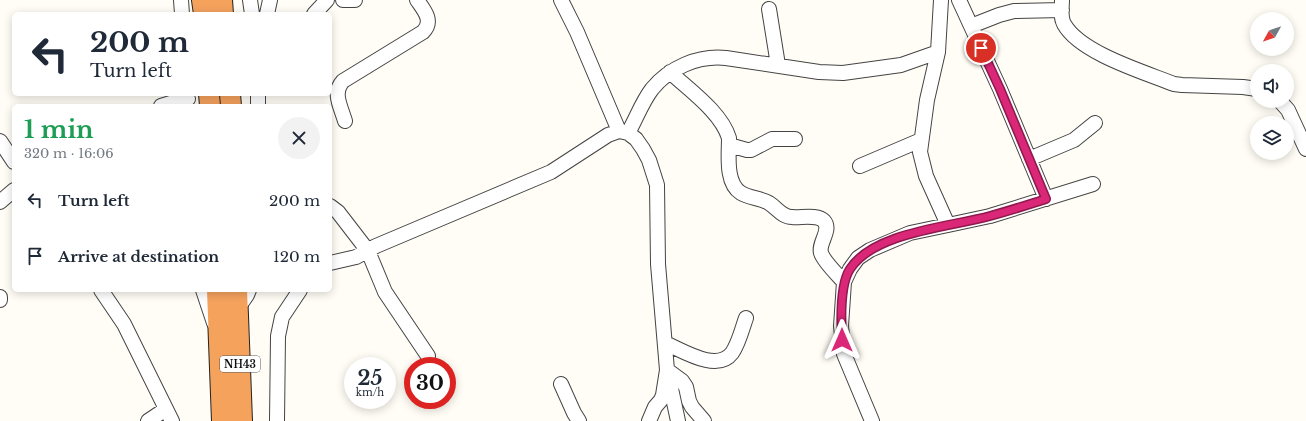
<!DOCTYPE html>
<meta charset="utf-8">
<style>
:root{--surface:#fff;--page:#f2f2f3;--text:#1f2937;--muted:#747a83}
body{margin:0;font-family:"Libre Baskerville",serif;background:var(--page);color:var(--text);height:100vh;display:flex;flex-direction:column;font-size:15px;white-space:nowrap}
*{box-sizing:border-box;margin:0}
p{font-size:13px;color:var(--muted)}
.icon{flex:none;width:22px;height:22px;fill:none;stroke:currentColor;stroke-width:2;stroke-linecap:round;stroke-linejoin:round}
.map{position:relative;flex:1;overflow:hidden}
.drawer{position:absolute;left:12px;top:104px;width:320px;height:188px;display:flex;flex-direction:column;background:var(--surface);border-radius:6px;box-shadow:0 2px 10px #0003}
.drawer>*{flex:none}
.banner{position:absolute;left:12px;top:12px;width:320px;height:84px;border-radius:6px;box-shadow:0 2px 10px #0003;background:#fff;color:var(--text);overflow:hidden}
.needle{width:26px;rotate:230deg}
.buttons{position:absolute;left:1250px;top:12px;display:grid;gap:8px}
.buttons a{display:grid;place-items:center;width:44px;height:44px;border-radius:50%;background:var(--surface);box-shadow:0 2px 10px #0003;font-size:20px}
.speed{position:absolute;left:344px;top:357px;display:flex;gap:8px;font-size:20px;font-weight:700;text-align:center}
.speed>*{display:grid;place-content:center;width:52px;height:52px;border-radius:50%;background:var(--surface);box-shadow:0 2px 10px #0003;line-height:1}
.speed small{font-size:10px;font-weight:400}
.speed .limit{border:6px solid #d22;background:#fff;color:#111}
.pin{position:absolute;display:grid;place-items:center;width:34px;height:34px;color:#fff;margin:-17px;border:2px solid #fff;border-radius:50%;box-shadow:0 1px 4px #0007}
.me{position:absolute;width:44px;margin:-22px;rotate:0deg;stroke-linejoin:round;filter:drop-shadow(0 0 3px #0008)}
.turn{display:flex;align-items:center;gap:14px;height:84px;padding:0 12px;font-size:18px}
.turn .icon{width:52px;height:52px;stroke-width:2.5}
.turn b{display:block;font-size:28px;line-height:34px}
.round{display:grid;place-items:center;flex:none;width:42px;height:42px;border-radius:21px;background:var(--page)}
.summary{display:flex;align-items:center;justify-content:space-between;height:68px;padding:0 12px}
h1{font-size:24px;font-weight:700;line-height:30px;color:#1e9e55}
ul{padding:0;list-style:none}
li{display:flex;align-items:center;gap:12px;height:56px;padding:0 12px}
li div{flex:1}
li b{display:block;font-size:15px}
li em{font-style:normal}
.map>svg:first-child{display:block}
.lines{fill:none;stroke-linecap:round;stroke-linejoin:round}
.minor-casing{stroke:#444;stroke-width:16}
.highway-casing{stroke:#222;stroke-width:22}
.minor{stroke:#fff;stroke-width:14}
.highway{stroke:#f5a25d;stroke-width:20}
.route-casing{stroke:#8e194d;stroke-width:10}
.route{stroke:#db2777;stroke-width:7}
.labels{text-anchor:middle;stroke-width:4;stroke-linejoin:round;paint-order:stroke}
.shield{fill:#fff;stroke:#585858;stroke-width:1}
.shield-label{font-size:10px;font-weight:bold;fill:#111}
</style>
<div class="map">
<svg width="1306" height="421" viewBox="0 0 1306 421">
<rect width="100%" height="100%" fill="#fffdf5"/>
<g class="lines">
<!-- minor casing -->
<g class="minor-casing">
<path id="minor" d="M181,0L182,14
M250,0L252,14
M343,0H355
M561,0L577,32L619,131
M959,0L1000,89L1046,199
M1062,0C1062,8 1060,17 1064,24C1080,53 1144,72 1174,84L1182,85L1243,87L1257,89
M769,9L778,65
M267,14L270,0
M314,14L327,0
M971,26L999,15L1014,11L1062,10
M670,72C689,90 721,112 729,138C729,154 725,183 741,193C749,198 760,198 769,203C777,208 782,217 792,217C801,218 817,214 824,221C832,230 818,243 821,253C824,262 838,275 844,282
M258,94V106
M1280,101L1288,110L1306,149
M161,106L174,102L188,99
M345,121C341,107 332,93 343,81L423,32C434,21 424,10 417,0
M628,133C636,119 642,102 652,89C669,68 698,55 726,58L819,72L843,73L901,65L938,52
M0,141L14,162
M729,145L747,150H751L772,139H795
M1029,159L1074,140L1095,123
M860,166L921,140
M0,202L14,190
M330,206L338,212L368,251L385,292L428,356
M948,225L990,216L1093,184
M330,263L356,257L376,246L551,172L608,135L619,131L628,133L636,139L643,149L649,160L657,185L658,264L667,370L678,421
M101,290L124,324L172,421
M203,290L214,323
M0,297V300
M238,308L247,295L249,290
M665,343C682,350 717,373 732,353C739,343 742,329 746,318
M561,384L574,413L579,421
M148,421L166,409
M277,421L278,336L282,317L300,290
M649,421L655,407L661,400L663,395L667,370L682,381L686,387L689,401L692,407L704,421
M872,421L844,354L841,326L844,282L850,269L858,258L870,250L910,233L948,225L926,176L920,152L927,100L938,52L941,0"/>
</g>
<!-- highway casing -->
<g class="highway-casing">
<path id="highway" d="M202,0L204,14
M222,0L223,14
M209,94L210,106
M230,94L231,106
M217,290L222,421
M237,290L242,421"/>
</g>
<!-- minor -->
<use href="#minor" class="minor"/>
<!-- highway -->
<use href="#highway" class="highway"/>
</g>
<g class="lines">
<!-- route casing -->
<g class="route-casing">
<path id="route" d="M842,340C841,322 840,284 850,269C874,232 950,227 990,216C1009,211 1027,205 1046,199L1000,89L981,48"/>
</g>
<!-- route -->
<use href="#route" class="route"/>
</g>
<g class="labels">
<!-- shield labels -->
<rect class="shield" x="220" y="356" width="40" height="16" rx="3"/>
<g class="shield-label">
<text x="240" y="368">NH43</text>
</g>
</g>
</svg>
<div class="buttons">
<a><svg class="needle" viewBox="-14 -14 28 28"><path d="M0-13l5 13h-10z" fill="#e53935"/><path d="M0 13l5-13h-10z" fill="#747a83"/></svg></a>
<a><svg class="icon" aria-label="sound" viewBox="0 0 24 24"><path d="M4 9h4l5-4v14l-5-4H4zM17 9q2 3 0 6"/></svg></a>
<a><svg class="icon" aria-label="layers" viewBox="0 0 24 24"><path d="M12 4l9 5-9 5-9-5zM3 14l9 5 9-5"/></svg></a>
</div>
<div class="speed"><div>25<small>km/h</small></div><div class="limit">30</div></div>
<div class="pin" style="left:981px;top:48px;background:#d93025"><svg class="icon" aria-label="arrive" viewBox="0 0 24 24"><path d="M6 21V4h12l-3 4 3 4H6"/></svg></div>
<svg class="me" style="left:842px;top:340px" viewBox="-20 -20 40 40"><path d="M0-17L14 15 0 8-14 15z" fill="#db2777" stroke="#fff" stroke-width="4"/></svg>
<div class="banner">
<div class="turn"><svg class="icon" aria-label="left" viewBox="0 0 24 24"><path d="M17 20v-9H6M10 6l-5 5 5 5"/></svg><div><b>200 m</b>Turn left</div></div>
</div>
<section class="drawer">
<div class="summary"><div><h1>1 min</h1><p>320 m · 16:06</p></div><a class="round"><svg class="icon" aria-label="close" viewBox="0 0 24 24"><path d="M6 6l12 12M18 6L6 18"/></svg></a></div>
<ul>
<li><svg class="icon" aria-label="left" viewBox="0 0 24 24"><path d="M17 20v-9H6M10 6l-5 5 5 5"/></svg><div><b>Turn left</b></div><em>200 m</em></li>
<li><svg class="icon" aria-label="arrive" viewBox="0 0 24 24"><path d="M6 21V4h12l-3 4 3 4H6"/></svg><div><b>Arrive at destination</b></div><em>120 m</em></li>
</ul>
</section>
</div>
